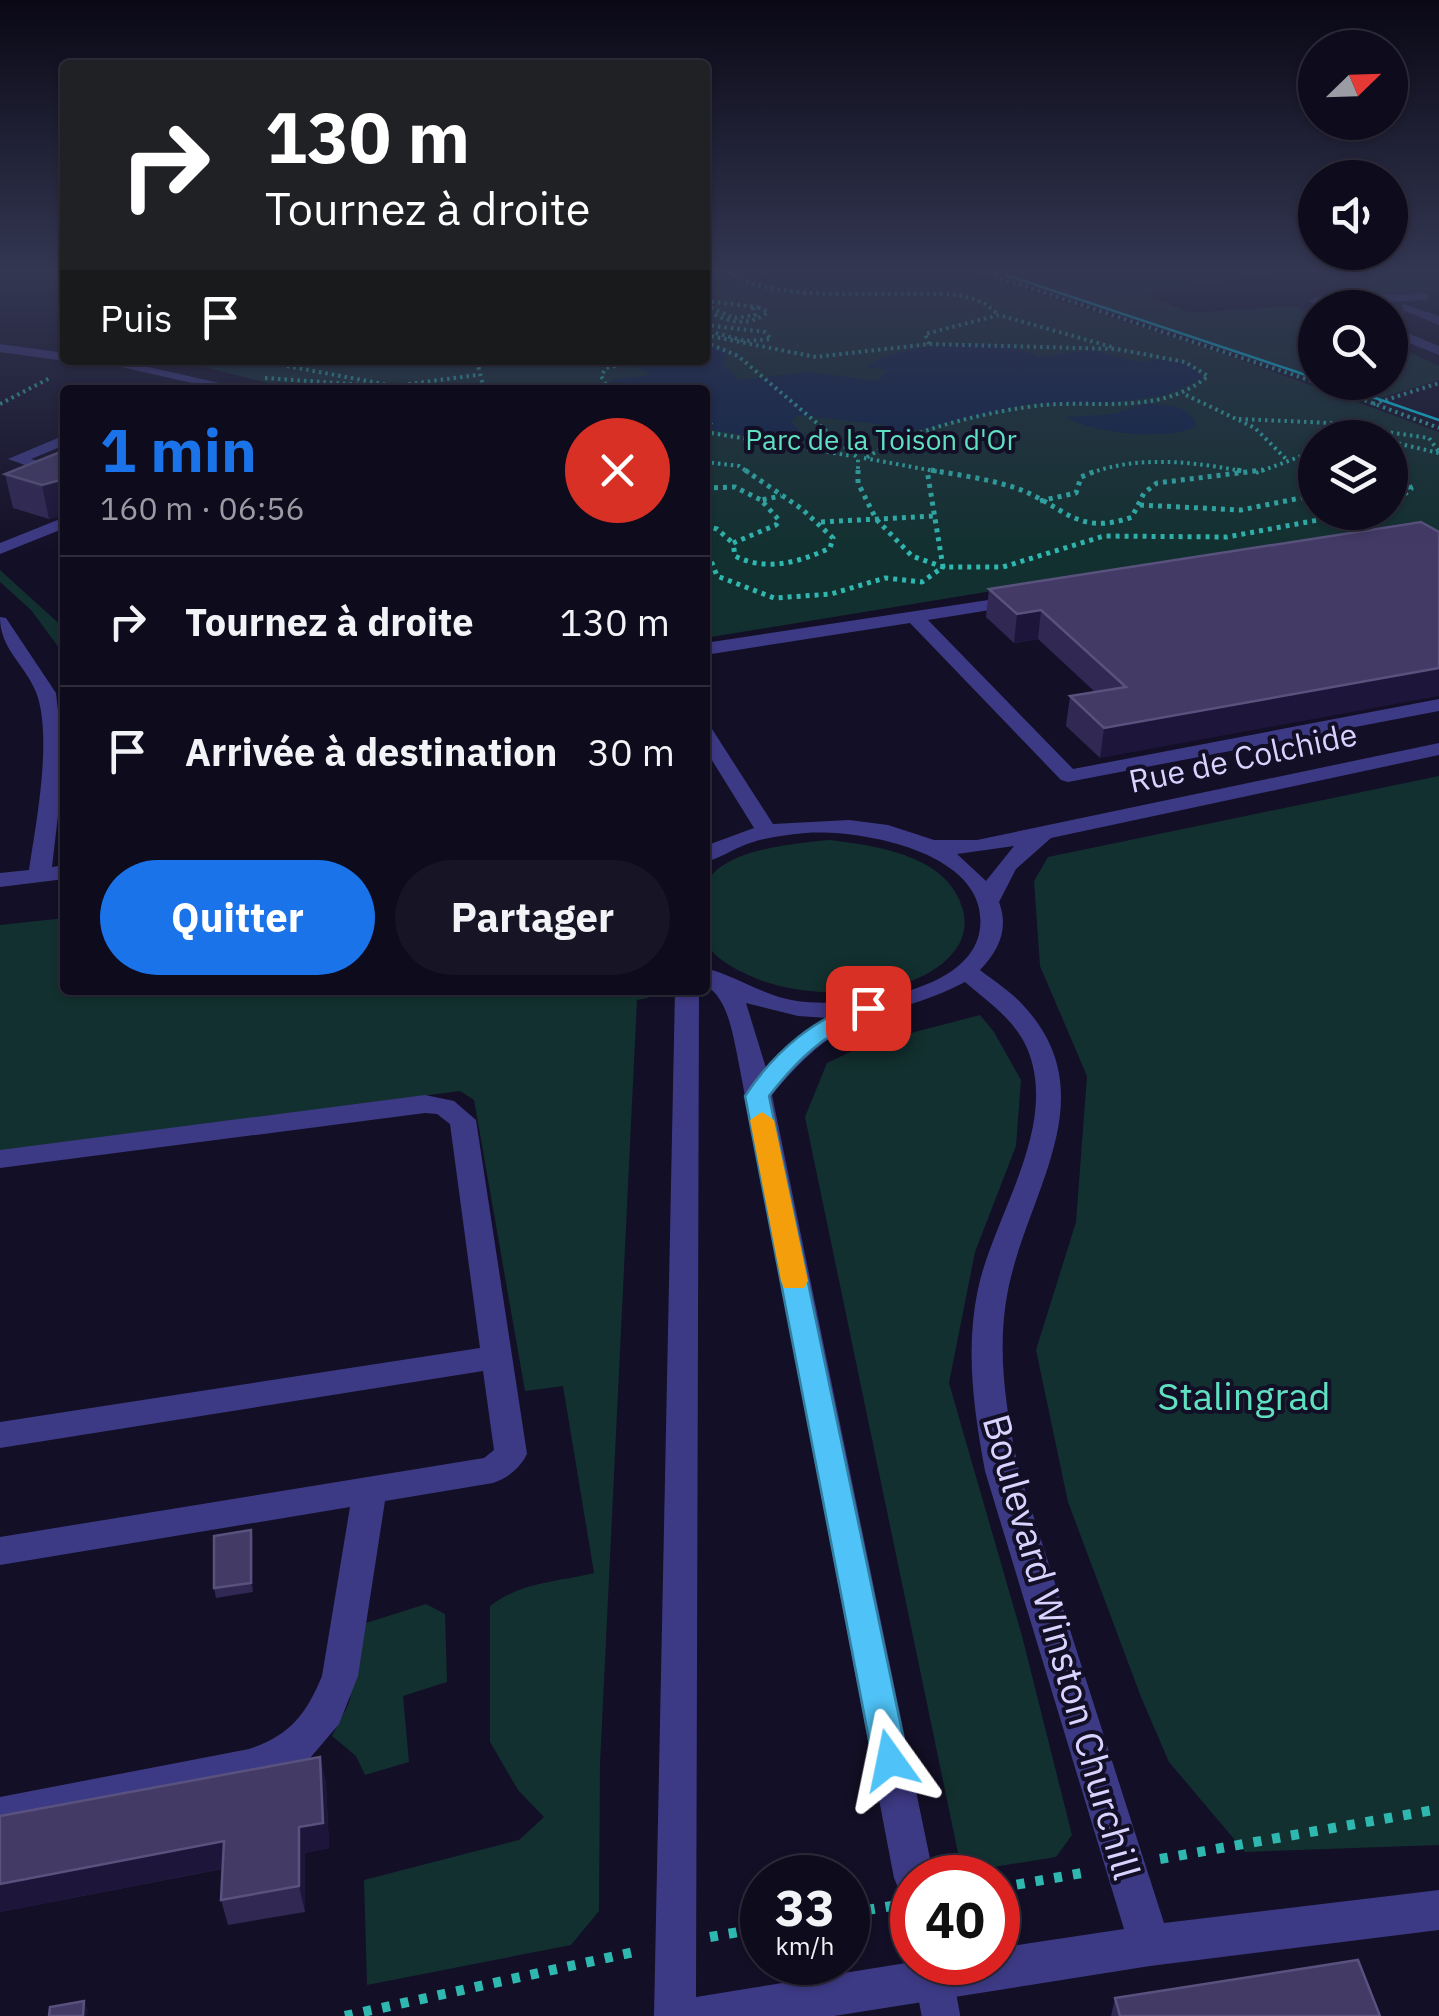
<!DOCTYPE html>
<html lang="fr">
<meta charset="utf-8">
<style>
:root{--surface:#0e0b1c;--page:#171425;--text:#f1f3f6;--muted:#9b9ba3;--line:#2e2b3b;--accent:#1a73e8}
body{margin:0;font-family:"IBM Plex Sans",sans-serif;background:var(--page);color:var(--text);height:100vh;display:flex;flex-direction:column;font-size:38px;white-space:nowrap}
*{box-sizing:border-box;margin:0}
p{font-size:32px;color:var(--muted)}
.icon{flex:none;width:55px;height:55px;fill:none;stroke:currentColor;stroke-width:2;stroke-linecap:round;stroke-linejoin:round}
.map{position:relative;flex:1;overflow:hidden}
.drawer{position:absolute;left:60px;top:385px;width:650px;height:610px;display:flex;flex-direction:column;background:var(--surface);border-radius:10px;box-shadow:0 2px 8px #0004,0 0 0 2px var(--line)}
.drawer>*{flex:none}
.banner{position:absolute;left:60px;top:60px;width:650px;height:305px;border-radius:10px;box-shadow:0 2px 8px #0004,0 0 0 2px var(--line);background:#202124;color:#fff;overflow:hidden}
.needle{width:65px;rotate:67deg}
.fabs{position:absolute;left:1298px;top:30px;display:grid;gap:20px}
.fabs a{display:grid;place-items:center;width:110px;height:110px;border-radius:50%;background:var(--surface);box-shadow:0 2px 8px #0004,0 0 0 2px var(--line);font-size:50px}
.speed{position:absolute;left:740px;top:1855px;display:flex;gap:20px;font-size:50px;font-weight:700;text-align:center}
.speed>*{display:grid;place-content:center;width:130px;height:130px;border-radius:50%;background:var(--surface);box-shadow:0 2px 8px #0004,0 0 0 2px var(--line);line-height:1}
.speed small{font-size:25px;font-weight:400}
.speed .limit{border:15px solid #d22;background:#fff;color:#111}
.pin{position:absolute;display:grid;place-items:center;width:85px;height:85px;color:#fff;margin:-42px;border-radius:20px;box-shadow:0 5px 15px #0006}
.me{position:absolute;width:110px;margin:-55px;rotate:348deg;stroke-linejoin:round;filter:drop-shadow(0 0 8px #0008)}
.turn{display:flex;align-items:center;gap:35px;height:210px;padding:0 40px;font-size:45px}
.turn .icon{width:130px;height:130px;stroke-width:2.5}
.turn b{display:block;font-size:70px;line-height:85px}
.then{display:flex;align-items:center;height:95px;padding:0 40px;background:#0003;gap:20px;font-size:38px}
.round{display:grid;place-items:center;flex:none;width:105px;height:105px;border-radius:52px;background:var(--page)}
.overview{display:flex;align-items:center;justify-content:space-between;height:170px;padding:0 40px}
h1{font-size:60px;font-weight:700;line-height:75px;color:var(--accent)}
.action{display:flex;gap:20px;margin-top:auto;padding:20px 40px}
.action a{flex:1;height:115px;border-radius:60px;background:var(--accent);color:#fff;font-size:40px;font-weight:700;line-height:115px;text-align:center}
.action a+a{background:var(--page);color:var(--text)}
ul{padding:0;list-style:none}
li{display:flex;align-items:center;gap:30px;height:130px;padding:0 40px;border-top:2px solid var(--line)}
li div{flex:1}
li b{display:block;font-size:38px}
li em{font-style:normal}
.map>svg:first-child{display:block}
.green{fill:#12302f;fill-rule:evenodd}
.water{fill:#0c2248}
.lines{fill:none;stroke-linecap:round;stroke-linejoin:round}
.path-far2{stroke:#2fb8b0;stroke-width:4;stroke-dasharray:2.5 4;stroke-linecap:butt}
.path-far1{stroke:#2fb8b0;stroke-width:5;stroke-dasharray:4 5;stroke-linecap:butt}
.path{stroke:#2fb8b0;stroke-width:10;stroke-dasharray:8 11;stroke-linecap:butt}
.minor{fill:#3d3a85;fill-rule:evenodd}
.tram{stroke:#00e5ff;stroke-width:2.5}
.minor-bridge{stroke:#3d3a85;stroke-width:38}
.wall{fill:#312854}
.shaded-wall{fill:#1d163a}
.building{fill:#433a66;stroke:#5a527e;stroke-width:2.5}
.route{fill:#4fc3f7;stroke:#337fa1;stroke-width:2.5}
.slow{fill:#f59e0b}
.labels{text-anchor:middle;stroke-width:8;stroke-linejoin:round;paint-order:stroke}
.far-park-label{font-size:28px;fill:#5fe0c0;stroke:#130f26}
.street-label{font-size:32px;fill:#d9d4ff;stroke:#130f26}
.near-park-label{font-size:38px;fill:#5fe0c0;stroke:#130f26}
.near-street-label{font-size:38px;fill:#d9d4ff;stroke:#130f26}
</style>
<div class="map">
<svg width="1439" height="2016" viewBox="0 0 1439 2016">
<rect width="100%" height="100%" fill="#130f26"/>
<!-- green -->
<path class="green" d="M705,272H970L1216,351L1439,432V539L1412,522L705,638V390H296L176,360H705ZM1315,438H1390V512H1315Z
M988,272H1279L1145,293L1189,313L1294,306L1315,316V380L1085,301Z
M1371,272H1439V289L1421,281L1436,290L1369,293L1373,287L1393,283Z
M1390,343L1439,366V380L1374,400L1323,383L1390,382Z
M0,570L65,629V656L31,610L0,582Z
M1439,776V1845L1245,1852L1169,1762L1141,1697L1068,1502L1036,1350L1076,1222L1087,1076L1040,966L1034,881L1048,857Z
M830,840C876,846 949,855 963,910C966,921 965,935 958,946C923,1001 814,1000 760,980C741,972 715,961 705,941C705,926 700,900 706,885C720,849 797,843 830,840Z
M65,918V990H648V998L637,1000L600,1764L599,1911L571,1945L367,1985L364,1880L519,1840L544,1817L518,1790L490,1742V1606C520,1582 558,1582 594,1573L563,1386L525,1391L474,1100L460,1091L0,1151V925Z
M980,1015L994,1032L1021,1080L1016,1146L975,1252L949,1383L1022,1636L1072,1835L1056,1857L962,1872L805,1117L827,1063L865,1045Z
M426,1604L445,1614L447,1682L403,1696L409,1762L365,1775L356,1756L332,1736L349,1703L366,1623Z"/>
<!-- water -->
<path class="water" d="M705,344L726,352L723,364L739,380L809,372L878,381L887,370L867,367C900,342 1004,335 1038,357L1091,350L1138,362L1164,359L1192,365L1203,379L1165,395L1112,403L1029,404L897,435H889L885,425L798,415L790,421L807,438L799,445L708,429L712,426L705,419V390H617L611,380L652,375L631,364L705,360Z
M1143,404C1163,404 1190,404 1197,426C1168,441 1093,434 1067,417L1113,414Z"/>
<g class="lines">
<!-- path-far2 -->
<path class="path-far2" d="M729,272C777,307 904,288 964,296L984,303L999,315
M982,272L1315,382
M705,301L758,307
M705,305L734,318L755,315L753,309L758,307L768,312C748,328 725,322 705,309
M705,325L765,332L771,339L745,341L705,330
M705,335L816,357L929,344L1117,349L1185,362L1208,376C1162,415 1100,400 1044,405C993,410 908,430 866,458
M705,342L738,356L858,458V473
M929,344L925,334L999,315L1112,347
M255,360L394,386L477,375
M477,361L484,390
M265,378L382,386
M1316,382L1439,428
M609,390L601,376L606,368L644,360
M1186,395L1255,428L1287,460
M0,404L52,377
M1373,404L1439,383
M705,419L713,426L705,430
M1239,419L1331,423L1355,432L1344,438
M1352,427L1429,438L1439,452
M705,432L852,456
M1355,432L1375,438
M1390,442L1404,473
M1392,442L1439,453
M864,458L945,473
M705,462L739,466L749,473
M1091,473C1139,455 1197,462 1246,472
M1256,473L1315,451"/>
<!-- path-far1 -->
<path class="path-far1" d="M745,470L802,509L833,538L830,548C800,562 766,572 735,556L733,543L776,525L779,520L761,500L781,496
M858,470V483L876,519L912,556L943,567H1003L1104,536L1227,537L1361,512
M931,470C959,475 989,479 1016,488C1064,505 1076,537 1132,517L1144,493L1157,483L1263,470
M1237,470L1246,472
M705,488L735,487L761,500
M1040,501L1076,493L1081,477L1098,470
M705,504V513
M1140,505L1241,510L1315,495
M1390,506L1411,489L1403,470
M821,522L934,516
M705,526L717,529L733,543
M705,545L717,576L774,598L831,594L885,578L922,582L943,567L927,470"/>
<!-- path -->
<path class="path" d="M1160,1859L1439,1809
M998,1888L1088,1872
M848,1913L892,1906
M710,1937L762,1928
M345,2016L638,1951"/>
<!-- minor -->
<path class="minor" d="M1424,293L1428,294V300L1315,305L1309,301L1315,297Z
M1403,304L1439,316V325L1403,310Z
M1390,326L1439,346V355L1390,335Z
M0,344L65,353V360H69L65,361L0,352Z
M90,360H117L251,390H223Z
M74,383L97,387L99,390H69V384Z
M65,435V445L31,459L56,466L65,463V473L50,474L8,459Z
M65,517V528L0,554V543Z
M1021,595L1027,596V604L928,620L1073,769L1439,699V711L1068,782L1061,780L910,623L705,655V643Z
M0,617L6,618L56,693L64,764L52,867L65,865V879L0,887V873L29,870C36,823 53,736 36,692C24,663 0,649 0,617Z
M705,727L712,729L773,824L849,820L888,825L934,840H977L1439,743V755L1051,838L1016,869L999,902C1009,929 999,950 980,970C994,981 1010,991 1022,1004C1108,1095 1028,1190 1008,1290C996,1350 1006,1411 1019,1471L1164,1923L1439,1890V1930L1150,1966L834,2016H654L675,990H699L696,1997L912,1962H998V1948L1124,1929L985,1471C974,1411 965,1350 978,1289C994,1214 1060,1126 1027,1048C1015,1020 987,1001 965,982C935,998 908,1005 876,1014C835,1027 798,1062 772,1095L934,1878H912V1897L900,1892L894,1878L737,1054C732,1031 727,997 705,985V968C737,976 763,996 797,1001C847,1008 973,994 980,928C989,852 860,829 806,833C784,835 760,838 740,847C728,852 718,859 705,862V846L754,828L705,749ZM1014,846L986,881L957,854ZM746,1003L798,1016L828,1018L793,1041L766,1068Z
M425,1095L454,1101L476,1120L527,1454C520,1468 508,1478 493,1483L385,1501L358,1676L339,1724L305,1764L249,1785L0,1833V1797L249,1749C289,1736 306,1715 322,1676L350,1507L0,1565V1537L484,1458L494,1450L483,1371L0,1448V1422L480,1348L450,1124L437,1114L425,1113L0,1168V1150Z"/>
<!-- tram -->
<path class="tram" d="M997,272L1315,378
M1329,382L1439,420"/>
<!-- minor-bridge -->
<path class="minor-bridge" d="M931,1962L941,2016"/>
</g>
<!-- wall -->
<path class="wall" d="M65,450V515L49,519L13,508L5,474Z
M1421,522L1100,758L1066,726L1070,696L1095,692L1038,639L1014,643L986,617L989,589Z
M253,1540V1592L216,1598L214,1588Z
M320,1757L326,1783L329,1848L305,1853V1912L228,1925L221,1900L222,1869L0,1912V1816Z
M1115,1998L1380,2016H1111Z"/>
<!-- shaded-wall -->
<path class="shaded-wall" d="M60,480L65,515L49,519L42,485Z
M1041,610L1038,639L1014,643L1017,614Z
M1439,668V696L1100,758L1104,728Z
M251,1530L253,1540V1592L251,1583Z
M320,1757L326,1783L329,1848L305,1853V1912L299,1886V1827Z
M224,1841L231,1867L0,1912V1884Z
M84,2001L88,2010L87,2016H83Z"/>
<!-- building -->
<path class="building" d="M65,450V492L61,491L60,480L42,485L5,474Z
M1421,522L1439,532V668L1104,728L1070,696L1126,687L1041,610L1017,614L989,589Z
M251,1530V1583L214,1588V1536Z
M320,1757L323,1823L299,1827V1886L221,1900L224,1841L0,1884V1816Z
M1358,1960L1380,2016H1120L1115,1998Z
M84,2001L83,2016H49L50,2007Z"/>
<!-- sky -->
<linearGradient id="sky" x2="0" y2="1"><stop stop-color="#0a0815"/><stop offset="0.49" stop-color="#333752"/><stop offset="1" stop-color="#333752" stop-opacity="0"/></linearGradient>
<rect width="1439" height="554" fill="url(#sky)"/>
<!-- route -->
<path class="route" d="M868,1002L880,1008C871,1018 857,1021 845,1027C813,1044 791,1068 769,1096L908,1760L902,1771L890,1776L878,1771L873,1760L745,1096C774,1052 816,1015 868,1002Z"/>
<!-- slow -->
<path class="slow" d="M762,1112L774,1120L808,1281L804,1288H784L781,1281L750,1120Z"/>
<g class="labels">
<!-- far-park labels -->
<g class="far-park-label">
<text x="881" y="450">Parc de la Toison d'Or</text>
</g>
<!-- street labels -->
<g class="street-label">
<text transform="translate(1243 758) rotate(-12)" y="11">Rue de Colchide</text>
</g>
<!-- near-park labels -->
<g class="near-park-label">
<text x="1244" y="1410">Stalingrad</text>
</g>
<!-- near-street labels -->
<g class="near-street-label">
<text transform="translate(1061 1647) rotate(74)" y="13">Boulevard Winston Churchill</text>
</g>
</g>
</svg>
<div class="fabs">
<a><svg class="needle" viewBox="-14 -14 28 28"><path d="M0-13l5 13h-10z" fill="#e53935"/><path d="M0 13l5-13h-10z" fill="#9b9ba3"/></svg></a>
<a><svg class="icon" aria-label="sound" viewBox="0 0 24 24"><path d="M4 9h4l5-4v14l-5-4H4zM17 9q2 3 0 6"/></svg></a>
<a><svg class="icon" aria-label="search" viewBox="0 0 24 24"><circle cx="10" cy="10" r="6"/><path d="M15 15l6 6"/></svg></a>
<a><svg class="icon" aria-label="layers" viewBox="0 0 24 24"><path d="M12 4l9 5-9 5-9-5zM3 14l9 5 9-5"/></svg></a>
</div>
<div class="speed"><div>33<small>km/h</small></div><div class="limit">40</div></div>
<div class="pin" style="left:868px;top:1008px;background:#d93025"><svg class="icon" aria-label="arrive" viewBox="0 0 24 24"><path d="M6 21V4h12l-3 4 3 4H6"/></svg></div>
<svg class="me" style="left:890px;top:1760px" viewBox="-20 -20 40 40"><path d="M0-17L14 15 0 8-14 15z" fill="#4fc3f7" stroke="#fff" stroke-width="4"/></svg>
<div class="banner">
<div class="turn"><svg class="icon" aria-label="right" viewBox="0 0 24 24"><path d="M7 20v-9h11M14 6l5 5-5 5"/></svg><div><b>130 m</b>Tournez à droite</div></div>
<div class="then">Puis<svg class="icon" aria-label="arrive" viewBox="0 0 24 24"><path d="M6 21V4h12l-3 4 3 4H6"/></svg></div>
</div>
<section class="drawer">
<div class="overview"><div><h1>1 min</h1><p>160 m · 06:56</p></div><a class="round" style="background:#d93025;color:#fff"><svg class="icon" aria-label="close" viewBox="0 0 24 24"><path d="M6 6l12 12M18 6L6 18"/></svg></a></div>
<ul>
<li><svg class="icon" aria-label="right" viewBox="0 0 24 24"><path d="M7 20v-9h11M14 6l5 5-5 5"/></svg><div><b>Tournez à droite</b></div><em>130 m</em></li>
<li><svg class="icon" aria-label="arrive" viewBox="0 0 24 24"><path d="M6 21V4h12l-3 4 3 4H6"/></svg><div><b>Arrivée à destination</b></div><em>30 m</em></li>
</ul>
<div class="action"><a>Quitter</a><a>Partager</a></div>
</section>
</div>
